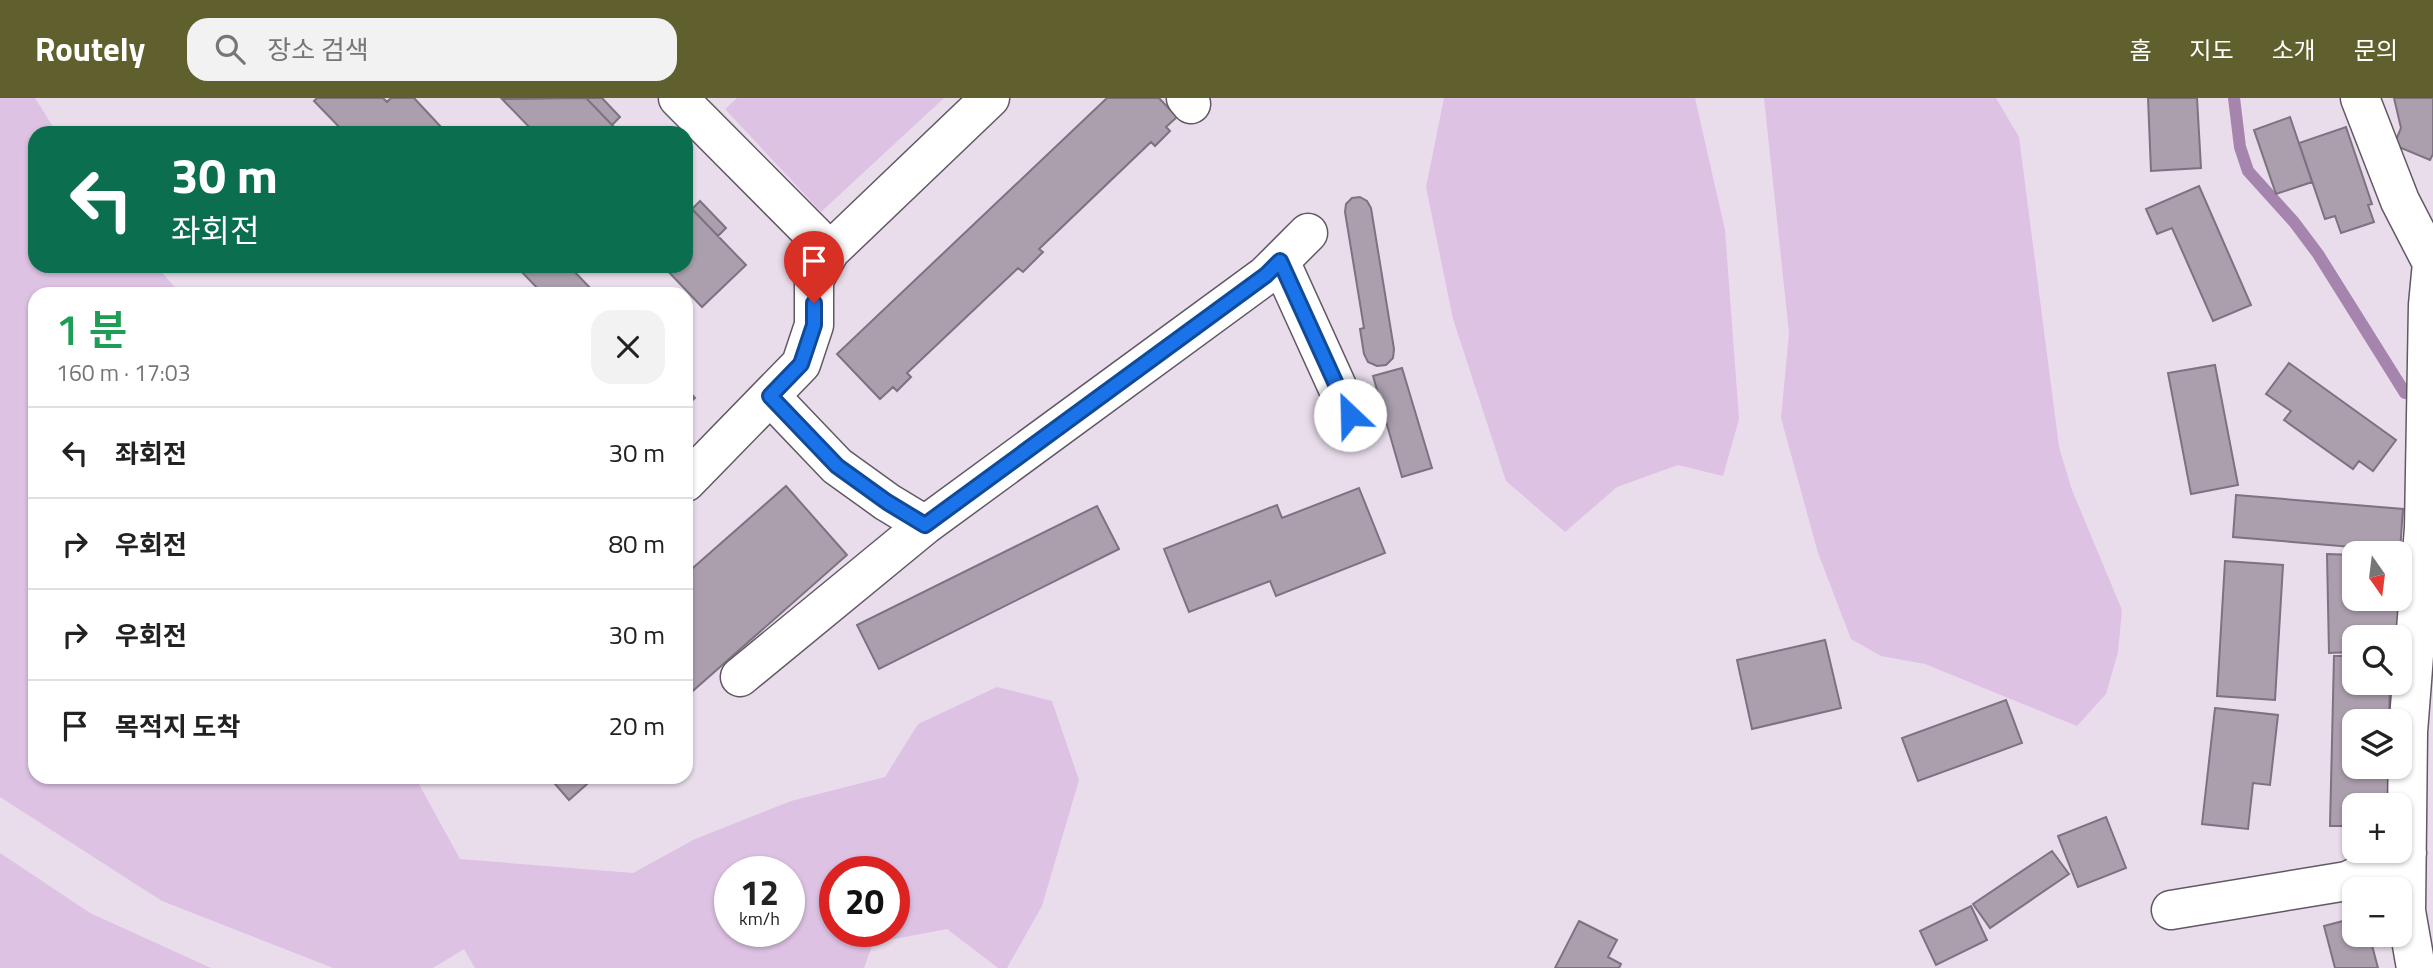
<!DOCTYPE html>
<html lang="ko">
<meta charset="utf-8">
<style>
:root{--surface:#fff;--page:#f2f2f2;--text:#222;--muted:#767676;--line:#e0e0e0;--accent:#5f602d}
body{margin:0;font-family:"Titillium Web","Noto Sans KR",sans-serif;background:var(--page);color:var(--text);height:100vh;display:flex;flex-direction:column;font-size:26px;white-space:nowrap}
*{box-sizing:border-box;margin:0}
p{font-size:23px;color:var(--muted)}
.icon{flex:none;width:38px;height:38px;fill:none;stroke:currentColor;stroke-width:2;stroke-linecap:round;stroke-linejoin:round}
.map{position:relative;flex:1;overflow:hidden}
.side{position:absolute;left:28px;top:189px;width:665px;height:497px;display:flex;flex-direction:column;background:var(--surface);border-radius:21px;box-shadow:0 2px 5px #0004}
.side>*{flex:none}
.top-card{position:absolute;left:28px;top:28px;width:665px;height:147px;border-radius:21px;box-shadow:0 2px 5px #0004;background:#0b6e4f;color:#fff;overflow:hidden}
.needle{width:46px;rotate:166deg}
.buttons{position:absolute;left:2342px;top:443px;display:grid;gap:14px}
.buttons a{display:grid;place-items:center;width:70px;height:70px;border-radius:14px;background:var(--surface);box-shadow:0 2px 5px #0004;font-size:35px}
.speed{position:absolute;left:714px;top:758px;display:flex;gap:14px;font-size:35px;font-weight:700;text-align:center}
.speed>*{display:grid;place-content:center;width:91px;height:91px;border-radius:50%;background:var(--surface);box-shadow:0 2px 5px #0004;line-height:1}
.speed small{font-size:18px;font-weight:400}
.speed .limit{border:10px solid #d22;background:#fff;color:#111}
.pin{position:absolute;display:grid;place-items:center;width:60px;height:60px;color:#fff;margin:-72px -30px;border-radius:50% 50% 50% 0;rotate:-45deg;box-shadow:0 0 7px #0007}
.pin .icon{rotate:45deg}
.me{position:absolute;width:77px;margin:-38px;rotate:336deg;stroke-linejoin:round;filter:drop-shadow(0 0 5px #0008)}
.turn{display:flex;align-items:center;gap:24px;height:147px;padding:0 28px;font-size:32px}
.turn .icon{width:91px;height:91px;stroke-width:2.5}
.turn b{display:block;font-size:49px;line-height:60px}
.round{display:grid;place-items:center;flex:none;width:74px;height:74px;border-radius:21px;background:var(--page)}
.summary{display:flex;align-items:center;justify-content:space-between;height:119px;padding:0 28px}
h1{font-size:42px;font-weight:600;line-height:52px;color:#1e9e55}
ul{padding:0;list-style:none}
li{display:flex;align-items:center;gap:21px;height:91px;padding:0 28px;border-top:2px solid var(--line)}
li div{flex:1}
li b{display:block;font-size:26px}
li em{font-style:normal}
header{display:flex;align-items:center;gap:42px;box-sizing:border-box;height:98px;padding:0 35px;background:var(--accent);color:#fff}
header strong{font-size:33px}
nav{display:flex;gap:38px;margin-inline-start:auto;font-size:24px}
.search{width:490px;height:63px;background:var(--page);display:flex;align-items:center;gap:18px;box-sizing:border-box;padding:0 24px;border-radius:21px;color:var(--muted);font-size:26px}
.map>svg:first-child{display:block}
.green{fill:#ddc2e4;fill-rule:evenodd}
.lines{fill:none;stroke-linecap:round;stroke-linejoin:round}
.stream{stroke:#a584ad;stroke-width:12}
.building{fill:#ab9fae;stroke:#7d7280;stroke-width:2}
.minor-casing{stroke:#625865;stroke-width:41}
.minor{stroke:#fff;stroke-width:38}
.route-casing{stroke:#114b97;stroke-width:18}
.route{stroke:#1a73e8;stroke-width:12}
</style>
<header>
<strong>Routely</strong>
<div class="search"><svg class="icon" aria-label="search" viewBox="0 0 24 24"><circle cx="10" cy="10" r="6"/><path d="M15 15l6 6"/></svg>장소 검색</div>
<nav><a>홈</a><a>지도</a><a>소개</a><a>문의</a></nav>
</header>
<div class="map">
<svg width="2433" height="870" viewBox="0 0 2433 870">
<rect width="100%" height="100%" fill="#e9ddec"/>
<!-- green -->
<path class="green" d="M0,0H35L57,35H35V168H156L181,196H35V679H415L460,761L633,775L695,741L791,703L885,679L918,626L997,589L1052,603L1079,682L1042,808L1007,870H998L947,831L873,845L864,870H475L464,851L433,870H333L162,803L0,699ZM730,774H789V833H730ZM835,774H894V833H835Z
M737,0H944L821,114L725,11Z
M1444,0H1695L1725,132L1739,321L1723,378L1678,367L1617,389L1565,434L1506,383L1453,221L1426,89Z
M1764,0H1996L2019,39L2059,349L2072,392L2122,512L2118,554L2106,596L2077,628L1925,566L1881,558L1851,541L1818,455L1781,320L1789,235Z
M0,755L90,815L211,870H0Z"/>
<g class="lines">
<!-- stream -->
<path class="stream" d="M2234,0L2240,49L2248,73L2294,124L2318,156L2405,295"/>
</g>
<!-- building -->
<path class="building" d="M317,0H383L387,4L391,0H414L442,30L437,35H345L314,3Z
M586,0H602L620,19L612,27Z
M586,0L620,35H535L502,1Z
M1107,0H1159L1177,19L1166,29L1170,33L1155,48L1151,44L1039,151L1043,154L1023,174L1018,170L907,275L911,279L897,293L893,289L880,301L837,256Z
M2148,0H2197L2201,70L2151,73Z
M2394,0H2433V56L2430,62L2394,47L2401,30Z
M2290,19L2312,84L2276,96L2254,32Z
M2346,29L2372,106L2368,107L2374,124L2341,135L2335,118L2325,121L2299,45Z
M2199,88L2251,207L2213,223L2172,130L2157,136L2146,111Z
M1360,99L1367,103L1371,110L1394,251L1393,260L1386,267L1377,268L1368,264L1364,256L1360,231L1364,230L1345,114L1346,106L1352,100Z
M700,103L726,130L718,138L692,111Z
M686,105L746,167L702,209L663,168H686Z
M516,168H569L596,196H543Z
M2289,265L2396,342L2373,373L2359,363L2353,371L2284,322L2291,313L2266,296Z
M2215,267L2238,387L2191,396L2168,275Z
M1402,270L1432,370L1402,379L1373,278Z
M686,290L695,300L686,308Z
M786,388L847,457L686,599V476Z
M1359,390L1385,455L1276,498L1270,483L1189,514L1164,451L1277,407L1282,420Z
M2236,397L2403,411L2400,453L2233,439Z
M1097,408L1119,451L879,571L857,527Z
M2327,456L2354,457V500H2398L2399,539H2354V554L2329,555Z
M2225,463L2283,467L2275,602L2217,598Z
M1825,542L1841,610L1752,631L1737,562Z
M2334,558H2354V584H2390L2389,623H2354V668H2389L2388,707H2354V728H2330Z
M2006,602L2022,645L1918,683L1902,640Z
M2215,610L2278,617L2270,687L2253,685L2248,731L2202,726Z
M549,679H595L569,702Z
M2106,719L2126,770L2078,789L2058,738Z
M2052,753L2069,776L1990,830L1973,806Z
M1971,808L1987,842L1936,867L1920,833Z
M2354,820V836H2369L2378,870H2335L2324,828Z
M1579,823L1617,842L1608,859L1621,866L1619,870H1555Z"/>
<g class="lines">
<!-- minor casing -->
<g class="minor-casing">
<path id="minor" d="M678,0L830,153
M1186,0L1191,6
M2360,0L2400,103L2432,165L2428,207L2424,430L2408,634L2406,813L2416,870
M1280,163L1350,317
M770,298L837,368L887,404L925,427
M686,384L801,266L814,227V182L830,153L990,0
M740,579L925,427L1266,177L1308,135
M2171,812L2347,783L2407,755"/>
</g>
<!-- minor -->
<use href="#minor" class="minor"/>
</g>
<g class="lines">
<!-- route casing -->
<g class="route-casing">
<path id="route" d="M814,205V227L801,266L770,298L837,368L887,404L925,427L1266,177L1280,163L1350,317"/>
</g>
<!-- route -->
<use href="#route" class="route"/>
</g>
</svg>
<div class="buttons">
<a><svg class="needle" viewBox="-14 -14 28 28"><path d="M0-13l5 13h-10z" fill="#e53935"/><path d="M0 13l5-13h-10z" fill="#767676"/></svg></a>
<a><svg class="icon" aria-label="search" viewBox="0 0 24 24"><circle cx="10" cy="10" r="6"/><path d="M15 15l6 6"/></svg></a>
<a><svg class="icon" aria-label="layers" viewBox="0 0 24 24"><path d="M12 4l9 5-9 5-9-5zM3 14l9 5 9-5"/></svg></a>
<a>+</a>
<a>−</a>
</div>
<div class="speed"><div>12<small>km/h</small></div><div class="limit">20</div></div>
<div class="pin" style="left:814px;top:205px;background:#d93025"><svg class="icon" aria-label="arrive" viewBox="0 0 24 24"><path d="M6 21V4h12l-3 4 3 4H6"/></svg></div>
<svg class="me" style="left:1350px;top:317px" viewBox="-20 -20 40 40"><circle r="19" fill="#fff"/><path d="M0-13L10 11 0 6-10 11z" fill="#1a73e8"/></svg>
<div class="top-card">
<div class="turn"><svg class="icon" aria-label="left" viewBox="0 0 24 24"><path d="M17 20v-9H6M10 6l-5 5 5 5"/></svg><div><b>30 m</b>좌회전</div></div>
</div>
<section class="side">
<div class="summary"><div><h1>1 분</h1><p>160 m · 17:03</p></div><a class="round"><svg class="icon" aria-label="close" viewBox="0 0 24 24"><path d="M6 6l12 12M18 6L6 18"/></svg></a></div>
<ul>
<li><svg class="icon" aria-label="left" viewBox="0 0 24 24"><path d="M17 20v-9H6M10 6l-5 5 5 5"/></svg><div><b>좌회전</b></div><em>30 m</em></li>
<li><svg class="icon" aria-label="right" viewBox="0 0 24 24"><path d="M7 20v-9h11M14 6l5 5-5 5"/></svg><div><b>우회전</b></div><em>80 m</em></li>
<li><svg class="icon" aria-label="right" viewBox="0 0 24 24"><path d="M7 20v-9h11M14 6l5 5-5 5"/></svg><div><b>우회전</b></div><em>30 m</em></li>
<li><svg class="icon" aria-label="arrive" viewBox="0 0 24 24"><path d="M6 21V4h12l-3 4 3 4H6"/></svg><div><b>목적지 도착</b></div><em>20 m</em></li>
</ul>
</section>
</div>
